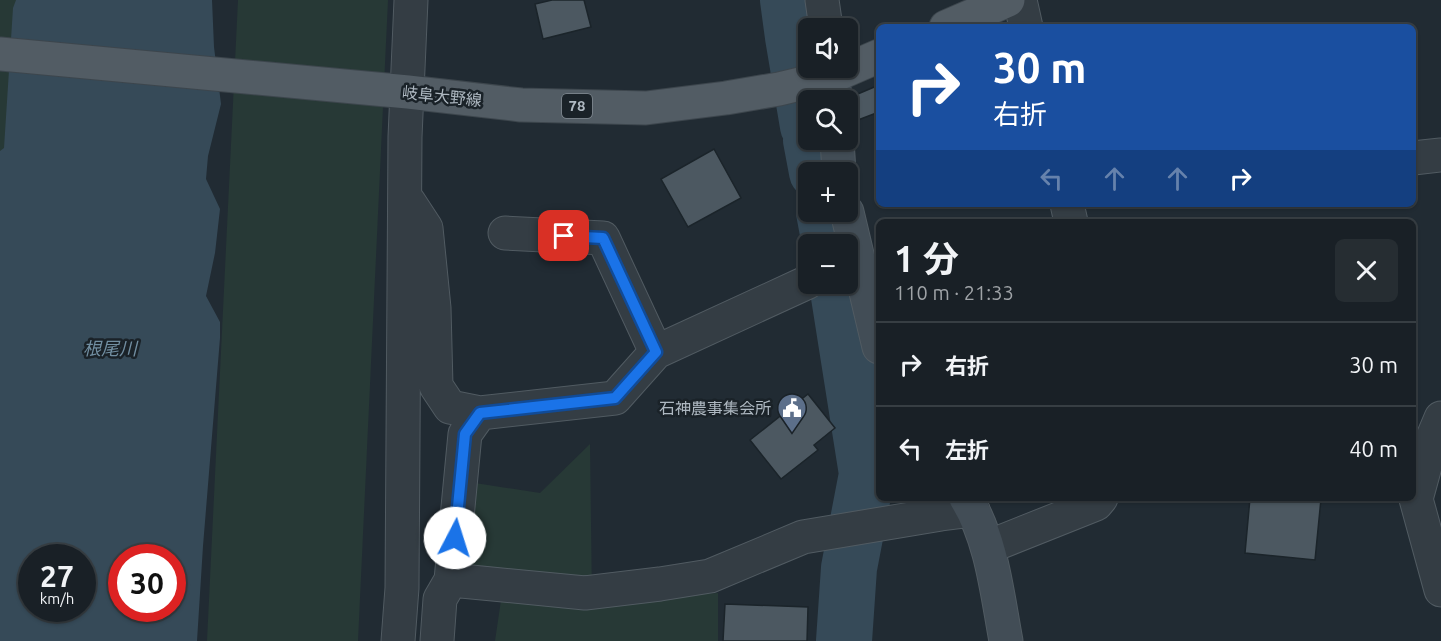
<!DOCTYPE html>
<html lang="ja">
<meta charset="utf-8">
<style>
:root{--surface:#192026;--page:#262d32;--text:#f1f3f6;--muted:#9fa3a7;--line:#373e43}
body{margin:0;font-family:Ubuntu,"Noto Sans JP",sans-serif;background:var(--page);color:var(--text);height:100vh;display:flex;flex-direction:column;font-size:22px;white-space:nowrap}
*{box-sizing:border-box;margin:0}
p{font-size:20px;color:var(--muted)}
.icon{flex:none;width:33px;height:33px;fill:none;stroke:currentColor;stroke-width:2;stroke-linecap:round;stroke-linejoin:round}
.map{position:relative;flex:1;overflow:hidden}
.drawer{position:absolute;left:876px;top:219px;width:540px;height:282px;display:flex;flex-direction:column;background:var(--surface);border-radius:9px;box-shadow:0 2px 4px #0004,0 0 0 2px var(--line)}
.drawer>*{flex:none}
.banner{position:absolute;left:876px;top:24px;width:540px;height:183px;border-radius:9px;box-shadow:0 2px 4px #0004,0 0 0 2px var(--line);background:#1a4fa0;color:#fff;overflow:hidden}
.fabs{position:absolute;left:798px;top:18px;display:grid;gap:12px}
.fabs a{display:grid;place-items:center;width:60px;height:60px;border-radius:9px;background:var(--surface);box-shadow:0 2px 4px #0004,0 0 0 2px var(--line);font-size:30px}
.speed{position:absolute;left:18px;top:544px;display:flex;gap:12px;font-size:30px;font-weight:700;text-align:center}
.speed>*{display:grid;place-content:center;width:78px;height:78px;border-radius:50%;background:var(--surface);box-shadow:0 2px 4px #0004,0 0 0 2px var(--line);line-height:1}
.speed small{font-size:15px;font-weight:400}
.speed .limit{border:9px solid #d22;background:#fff;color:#111}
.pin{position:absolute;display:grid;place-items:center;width:51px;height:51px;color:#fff;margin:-26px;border-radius:12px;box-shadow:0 3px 9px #0006}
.me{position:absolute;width:66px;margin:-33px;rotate:5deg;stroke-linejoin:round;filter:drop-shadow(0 0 4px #0008)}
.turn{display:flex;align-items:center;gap:21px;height:126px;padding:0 18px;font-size:27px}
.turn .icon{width:78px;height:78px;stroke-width:2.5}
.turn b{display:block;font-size:42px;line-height:51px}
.lanes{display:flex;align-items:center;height:57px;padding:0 18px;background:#0003;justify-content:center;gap:30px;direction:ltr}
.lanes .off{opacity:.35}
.round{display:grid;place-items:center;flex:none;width:63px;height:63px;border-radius:9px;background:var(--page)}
.overview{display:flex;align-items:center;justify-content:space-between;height:102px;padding:0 18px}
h1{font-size:36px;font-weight:700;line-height:45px}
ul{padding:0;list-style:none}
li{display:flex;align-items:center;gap:18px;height:84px;padding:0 18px;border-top:2px solid var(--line)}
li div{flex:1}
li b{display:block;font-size:22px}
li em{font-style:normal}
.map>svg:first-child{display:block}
.green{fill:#273936}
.water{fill:#364a58;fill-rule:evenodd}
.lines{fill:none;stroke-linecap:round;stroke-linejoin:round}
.river{stroke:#364a58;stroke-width:56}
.building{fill:#4c5861;stroke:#1b242a;stroke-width:1.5}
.minor-casing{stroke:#515b62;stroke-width:35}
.secondary-casing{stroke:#515b62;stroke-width:35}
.primary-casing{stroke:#3d464d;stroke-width:35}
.minor{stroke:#343d44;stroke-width:33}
.secondary{stroke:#424d56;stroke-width:33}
.primary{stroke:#525c64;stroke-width:33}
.route-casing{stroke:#114b97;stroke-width:15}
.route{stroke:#1a73e8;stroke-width:10}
.labels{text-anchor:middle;stroke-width:5;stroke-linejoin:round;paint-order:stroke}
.shield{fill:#1a2228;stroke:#828b93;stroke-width:1.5}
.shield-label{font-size:15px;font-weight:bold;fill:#aeb8c1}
.street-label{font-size:16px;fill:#aeb8c1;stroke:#1a2228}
.poi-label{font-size:16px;fill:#aeb8c1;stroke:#1a2228;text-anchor:end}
.water-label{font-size:18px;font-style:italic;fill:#718ea1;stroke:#1a2228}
</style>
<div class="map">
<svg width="1441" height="641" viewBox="0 0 1441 641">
<rect width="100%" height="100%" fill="#212b33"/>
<!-- green -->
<path class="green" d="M0,0H53L0,165Z
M238,0H388L358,641H207Z
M590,444L592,601L718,593V641H495L505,573L464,563L475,483L540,493Z"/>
<!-- water -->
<path class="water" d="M16,0H212L214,47L221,104L208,156L206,179L220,209L215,253L206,296L220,322V338L203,546L197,641H0V151L4,148L13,8ZM32,558H82V609H32ZM122,558H172V609H122Z"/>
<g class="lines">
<!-- river -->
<path class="river" d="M788,0L793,37L808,126
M811,140L817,172
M824,212L830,244
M837,284L867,474L849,568L844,641"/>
</g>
<!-- building -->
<path class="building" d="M552,0H584L591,27L543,39L535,4Z
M879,85V112L858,120L852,106L853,96Z
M714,149L741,198L688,227L661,179Z
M808,394L835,428L814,445L818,450L781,479L750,440Z
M1250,498L1321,499L1315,560L1245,553Z
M725,604L808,607L807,641H723Z"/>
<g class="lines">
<!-- minor casing -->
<g class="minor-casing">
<path id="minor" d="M822,0L826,28
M1020,0L1026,27
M1413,158L1441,155
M409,202L426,228L434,308L436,386L450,407L480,413
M1067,204L1071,222
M505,233L603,238L656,352
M1441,418L1433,437L1416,499L1441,590
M988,547L1096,504L1101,498
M451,580L465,434L480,413L615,398L656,352L808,282
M398,641L402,588L405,137L411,0
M437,641L440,599L451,580L585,593L660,584L710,576L803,537L941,514L973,510"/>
</g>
<!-- secondary casing -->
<g class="secondary-casing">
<path id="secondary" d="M833,76L835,100
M837,140L839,172
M847,212L879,347
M966,498C992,540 997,593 1006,641"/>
</g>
<!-- primary casing -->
<g class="primary-casing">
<path id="primary" d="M946,27L1008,0
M0,54L408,92L521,105L646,108L726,98L779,89L833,76L879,56"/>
</g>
<!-- minor -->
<use href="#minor" class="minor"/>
<!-- secondary -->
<use href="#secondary" class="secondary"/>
<!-- primary -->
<use href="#primary" class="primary"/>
</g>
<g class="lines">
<!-- route casing -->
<g class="route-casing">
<path id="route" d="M455,538L465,434L480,413L615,398L656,352L603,238L564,236"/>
</g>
<!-- route -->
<use href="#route" class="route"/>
</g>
<!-- icons -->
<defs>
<g id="civic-pin" transform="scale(1.5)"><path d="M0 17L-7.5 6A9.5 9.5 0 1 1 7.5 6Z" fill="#5c6f8a" stroke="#1a2228"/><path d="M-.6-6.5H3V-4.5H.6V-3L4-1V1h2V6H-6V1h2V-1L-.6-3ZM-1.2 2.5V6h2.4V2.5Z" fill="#fff"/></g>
</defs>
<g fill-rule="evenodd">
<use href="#civic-pin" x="792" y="408"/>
</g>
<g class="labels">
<!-- shield labels -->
<rect class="shield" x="562" y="94" width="30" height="24" rx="4.5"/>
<g class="shield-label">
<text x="577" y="111">78</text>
</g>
<!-- street labels -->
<g class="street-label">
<text transform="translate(442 96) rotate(6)" y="6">岐阜大野線</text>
</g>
<!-- poi labels -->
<g class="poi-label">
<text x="771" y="414">石神農事集会所</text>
</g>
<!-- water labels -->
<g class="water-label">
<text x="110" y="355">根尾川</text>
</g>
</g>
</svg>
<div class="fabs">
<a><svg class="icon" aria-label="sound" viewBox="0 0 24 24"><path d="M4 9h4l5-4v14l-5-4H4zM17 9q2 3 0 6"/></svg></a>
<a><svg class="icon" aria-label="search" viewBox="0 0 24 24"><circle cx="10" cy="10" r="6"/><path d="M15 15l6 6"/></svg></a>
<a>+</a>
<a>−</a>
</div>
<div class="speed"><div>27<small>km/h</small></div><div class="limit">30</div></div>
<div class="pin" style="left:564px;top:236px;background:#d93025"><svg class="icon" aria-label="arrive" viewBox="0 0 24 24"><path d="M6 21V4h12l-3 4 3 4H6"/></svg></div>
<svg class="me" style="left:455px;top:538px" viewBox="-20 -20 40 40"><circle r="19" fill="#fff"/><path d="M0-13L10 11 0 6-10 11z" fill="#1a73e8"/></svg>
<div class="banner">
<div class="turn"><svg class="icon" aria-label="right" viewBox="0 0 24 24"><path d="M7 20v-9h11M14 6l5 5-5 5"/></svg><div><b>30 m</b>右折</div></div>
<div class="lanes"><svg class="icon off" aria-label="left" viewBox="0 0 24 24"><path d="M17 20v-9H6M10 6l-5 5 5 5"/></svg><svg class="icon off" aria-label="ahead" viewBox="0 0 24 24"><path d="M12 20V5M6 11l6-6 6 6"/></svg><svg class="icon off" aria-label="ahead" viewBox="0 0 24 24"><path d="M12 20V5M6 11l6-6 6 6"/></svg><svg class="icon" aria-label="right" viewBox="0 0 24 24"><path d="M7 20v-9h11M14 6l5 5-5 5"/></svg></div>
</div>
<section class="drawer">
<div class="overview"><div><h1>1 分</h1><p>110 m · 21:33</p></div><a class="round"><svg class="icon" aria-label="close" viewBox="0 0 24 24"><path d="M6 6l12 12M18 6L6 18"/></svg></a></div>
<ul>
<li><svg class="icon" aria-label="right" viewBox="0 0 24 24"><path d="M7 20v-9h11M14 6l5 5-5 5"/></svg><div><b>右折</b></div><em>30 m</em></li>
<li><svg class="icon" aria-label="left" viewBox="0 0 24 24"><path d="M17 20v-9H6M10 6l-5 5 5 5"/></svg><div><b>左折</b></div><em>40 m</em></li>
</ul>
</section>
</div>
